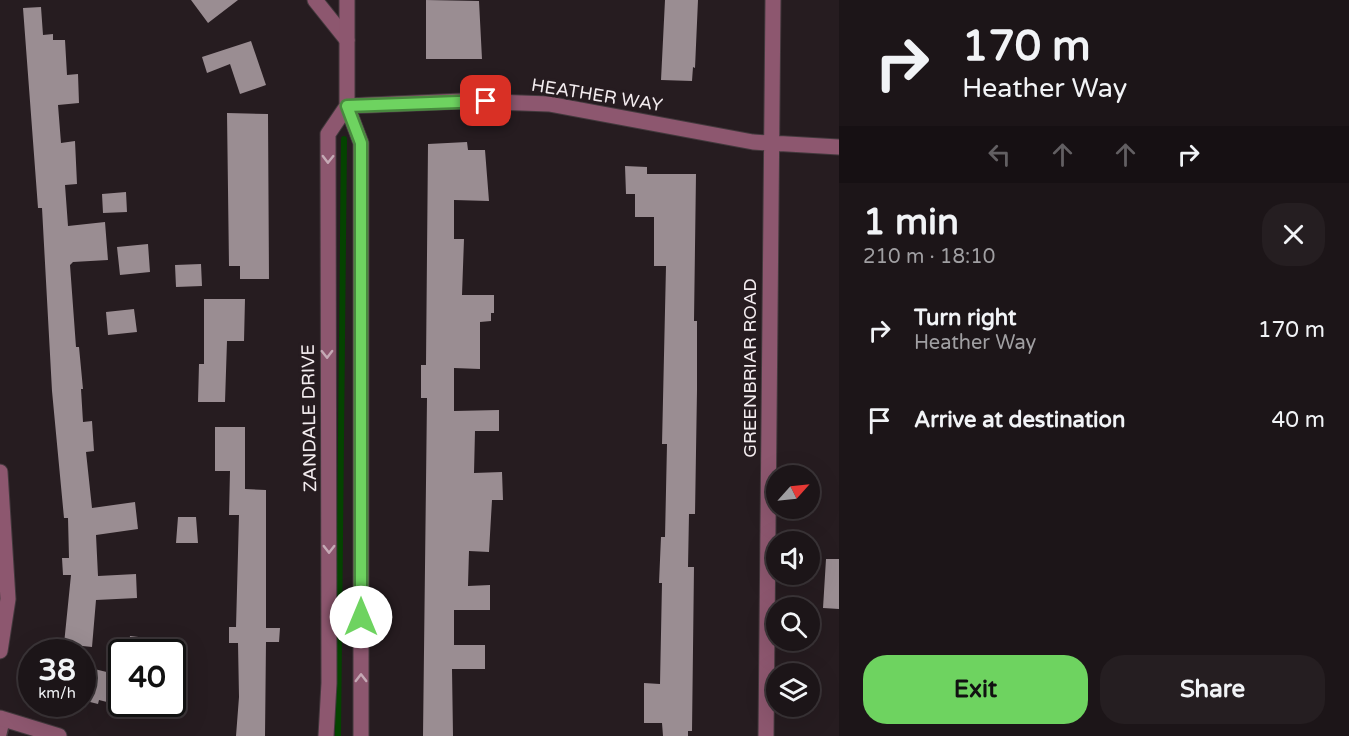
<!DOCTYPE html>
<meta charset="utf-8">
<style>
:root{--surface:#1c1518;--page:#251e21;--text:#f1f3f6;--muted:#a09fa2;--line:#3a3437;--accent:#6ed360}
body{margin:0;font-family:"Varela Round",sans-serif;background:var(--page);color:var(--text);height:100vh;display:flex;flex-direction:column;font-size:22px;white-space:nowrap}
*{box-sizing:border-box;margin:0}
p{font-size:20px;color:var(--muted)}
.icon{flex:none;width:33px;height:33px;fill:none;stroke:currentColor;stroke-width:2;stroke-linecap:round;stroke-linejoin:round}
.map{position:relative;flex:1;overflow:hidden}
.side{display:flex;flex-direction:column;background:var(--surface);width:510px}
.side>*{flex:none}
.hud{background:#1c1518;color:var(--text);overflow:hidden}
.needle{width:39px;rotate:63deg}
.fabs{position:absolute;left:766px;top:465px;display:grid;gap:12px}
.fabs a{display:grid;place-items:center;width:54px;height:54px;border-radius:50%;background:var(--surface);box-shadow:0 6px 24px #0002,0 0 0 2px var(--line);font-size:30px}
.speed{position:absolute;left:18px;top:639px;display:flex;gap:12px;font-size:30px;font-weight:700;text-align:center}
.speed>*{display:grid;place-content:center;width:78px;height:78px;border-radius:50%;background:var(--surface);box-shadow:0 6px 24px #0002,0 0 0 2px var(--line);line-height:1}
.speed small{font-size:15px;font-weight:400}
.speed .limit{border:3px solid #111;border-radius:9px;background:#fff;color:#111}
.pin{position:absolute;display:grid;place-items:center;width:51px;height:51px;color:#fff;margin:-26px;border-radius:12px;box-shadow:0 3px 9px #0006}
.me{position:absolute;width:66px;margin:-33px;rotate:0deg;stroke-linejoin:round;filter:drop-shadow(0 0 4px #0008)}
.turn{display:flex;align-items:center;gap:21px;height:126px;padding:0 24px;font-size:27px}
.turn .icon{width:78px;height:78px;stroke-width:2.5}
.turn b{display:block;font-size:42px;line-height:51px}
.lanes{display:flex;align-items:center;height:57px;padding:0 24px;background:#0003;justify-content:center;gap:30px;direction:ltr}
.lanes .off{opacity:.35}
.round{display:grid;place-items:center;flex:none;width:63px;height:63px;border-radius:24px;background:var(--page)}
.overview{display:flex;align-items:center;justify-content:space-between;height:102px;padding:0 24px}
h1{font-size:36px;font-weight:800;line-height:45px}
.button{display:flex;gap:12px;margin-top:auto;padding:12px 24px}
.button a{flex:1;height:69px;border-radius:24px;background:var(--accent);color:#111;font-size:24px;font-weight:800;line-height:69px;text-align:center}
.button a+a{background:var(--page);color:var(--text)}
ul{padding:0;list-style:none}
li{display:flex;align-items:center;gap:18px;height:90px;padding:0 24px}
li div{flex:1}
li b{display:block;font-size:22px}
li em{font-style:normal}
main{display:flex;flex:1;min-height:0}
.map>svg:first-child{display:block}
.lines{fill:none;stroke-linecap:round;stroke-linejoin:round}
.stream{stroke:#044300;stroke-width:6}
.building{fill:#9a8d92}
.service-casing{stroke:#43393d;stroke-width:13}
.minor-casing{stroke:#43393d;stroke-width:17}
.tertiary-casing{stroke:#43393d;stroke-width:17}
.service{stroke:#8d576f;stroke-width:10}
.minor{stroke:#8d576f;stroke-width:15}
.tertiary{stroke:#8d576f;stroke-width:15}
.oneway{stroke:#c5a9b5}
.route-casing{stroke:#48893e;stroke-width:15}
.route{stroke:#6ed360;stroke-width:10}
.labels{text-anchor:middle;stroke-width:6;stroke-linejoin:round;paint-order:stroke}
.street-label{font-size:18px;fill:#f3ecef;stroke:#261c20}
</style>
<main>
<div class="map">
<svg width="839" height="736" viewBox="0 0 839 736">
<rect width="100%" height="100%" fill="#261c20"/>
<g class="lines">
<!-- stream -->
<path class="stream" d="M338,736L344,139"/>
</g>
<!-- building -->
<path class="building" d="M191,0H238L208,23Z
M426,0L479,1L482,59H426Z
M665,0H698L695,68L693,67L692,81L661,80Z
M41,7L43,35L53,34V40H65L67,75L78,74L79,103L58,105L61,143L75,141L77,184L65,185L68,226L105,222L108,260L73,262L70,265L76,347H79L83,389H81L83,422L92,421L94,451L86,452L92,508L135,502L138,529L96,535L98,576L136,574L137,598L96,600L92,647L64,644L71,575H63L62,558H69L68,518H64L52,391L42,208H38L23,8Z
M251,41L266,85L240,94L230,64L207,73L202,57Z
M227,113L268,114L269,279H240V266H229Z
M467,142L468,150H485L489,201L454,200V239H464L462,295H494V313H491V321L480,322V369L454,368V411L499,410V431H475L474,473L502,472L503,500H492L489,552L469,551L468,586L490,585V610H454V645H485V669H452L453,736H423L427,398H421V365H426L428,144Z
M625,166L647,167V174H696L694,321H697V390L695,514H689L688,567H694L692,731H688V736H663L662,723H644V683L660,684L662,583H659L661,537H665L667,444H662L666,266H654V217H635V194H626Z
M126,192L127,212L103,213L102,194Z
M148,244L150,272L120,275L117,247Z
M201,264L202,286L176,287L175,265Z
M204,299H245L244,341H227L225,402H198L199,364H204Z
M134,309L137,332L108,335L106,312Z
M215,427H245V489L266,490V628H280L279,642H266L265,736H236L239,697L238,643H229V627H236L239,515H229L230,471H215Z
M178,517H196L198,543H176Z
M826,559H839V609L823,608Z
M130,636L181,642L180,652H128Z
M82,666L119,675L111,703L99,700L98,704L82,700Z"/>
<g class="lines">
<!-- service casing -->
<g class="service-casing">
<path id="service" d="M1,736L5,719"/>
</g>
<!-- minor casing -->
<g class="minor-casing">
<path id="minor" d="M315,0L347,40
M347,106L463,101L549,104L753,142L839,147
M0,472L8,599L0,651
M0,718L59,736
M766,736L773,0"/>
</g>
<!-- tertiary casing -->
<g class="tertiary-casing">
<path id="tertiary" d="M347,0V106L361,143V736
M326,736L329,683L328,134L347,106"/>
</g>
<!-- service -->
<use href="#service" class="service"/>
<!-- minor -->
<use href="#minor" class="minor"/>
<!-- tertiary -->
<use href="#tertiary" class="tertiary"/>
</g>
<!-- one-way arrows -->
<defs><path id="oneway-chevron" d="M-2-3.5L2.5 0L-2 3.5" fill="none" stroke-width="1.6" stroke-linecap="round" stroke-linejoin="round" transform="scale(1.5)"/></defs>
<g class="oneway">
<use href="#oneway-chevron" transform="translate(328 159) rotate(91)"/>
<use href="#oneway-chevron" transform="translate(327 354) rotate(89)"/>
<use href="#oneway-chevron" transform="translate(329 549) rotate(90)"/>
<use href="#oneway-chevron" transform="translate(361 678) rotate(-90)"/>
</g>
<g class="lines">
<!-- route casing -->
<g class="route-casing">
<path id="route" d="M361,617V143L347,106L486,101"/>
</g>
<!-- route -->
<use href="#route" class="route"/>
</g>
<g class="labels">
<!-- street labels -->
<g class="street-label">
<text transform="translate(597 95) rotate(9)" y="6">HEATHER WAY</text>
<text transform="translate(750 368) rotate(-90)" y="6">GREENBRIAR ROAD</text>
<text transform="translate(309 418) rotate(-91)" y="6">ZANDALE DRIVE</text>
</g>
</g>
</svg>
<div class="fabs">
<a><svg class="needle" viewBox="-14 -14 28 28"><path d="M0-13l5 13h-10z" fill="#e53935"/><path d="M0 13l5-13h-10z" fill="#a09fa2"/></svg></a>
<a><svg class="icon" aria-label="sound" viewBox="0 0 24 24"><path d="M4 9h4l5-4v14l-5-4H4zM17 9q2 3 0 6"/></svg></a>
<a><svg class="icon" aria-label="search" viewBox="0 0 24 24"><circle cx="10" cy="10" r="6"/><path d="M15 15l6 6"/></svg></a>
<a><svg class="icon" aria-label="layers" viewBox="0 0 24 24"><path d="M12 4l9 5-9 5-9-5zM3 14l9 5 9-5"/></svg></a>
</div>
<div class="speed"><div>38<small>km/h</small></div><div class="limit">40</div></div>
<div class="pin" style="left:486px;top:101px;background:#d93025"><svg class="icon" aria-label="arrive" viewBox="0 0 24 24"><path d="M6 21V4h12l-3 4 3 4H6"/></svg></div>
<svg class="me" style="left:361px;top:617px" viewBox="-20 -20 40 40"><circle r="19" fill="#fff"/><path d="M0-13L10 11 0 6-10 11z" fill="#6ed360"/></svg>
</div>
<section class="side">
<div class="hud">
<div class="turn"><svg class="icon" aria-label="right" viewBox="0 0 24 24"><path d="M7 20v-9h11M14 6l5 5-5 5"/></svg><div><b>170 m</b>Heather Way</div></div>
<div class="lanes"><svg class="icon off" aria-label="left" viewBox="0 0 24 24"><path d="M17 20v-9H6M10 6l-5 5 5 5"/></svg><svg class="icon off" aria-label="ahead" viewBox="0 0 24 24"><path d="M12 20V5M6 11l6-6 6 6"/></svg><svg class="icon off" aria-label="ahead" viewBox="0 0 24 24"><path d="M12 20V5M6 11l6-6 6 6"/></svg><svg class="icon" aria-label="right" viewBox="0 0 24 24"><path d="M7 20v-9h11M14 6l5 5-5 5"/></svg></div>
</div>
<div class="overview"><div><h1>1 min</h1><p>210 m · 18:10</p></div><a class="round"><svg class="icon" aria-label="close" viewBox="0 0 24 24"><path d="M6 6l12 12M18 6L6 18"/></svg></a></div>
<ul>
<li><svg class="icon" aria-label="right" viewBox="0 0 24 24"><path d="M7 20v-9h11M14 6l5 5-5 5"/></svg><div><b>Turn right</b><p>Heather Way</p></div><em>170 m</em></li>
<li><svg class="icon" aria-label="arrive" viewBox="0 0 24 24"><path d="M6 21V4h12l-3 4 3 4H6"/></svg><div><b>Arrive at destination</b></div><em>40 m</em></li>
</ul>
<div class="button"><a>Exit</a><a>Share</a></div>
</section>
</main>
